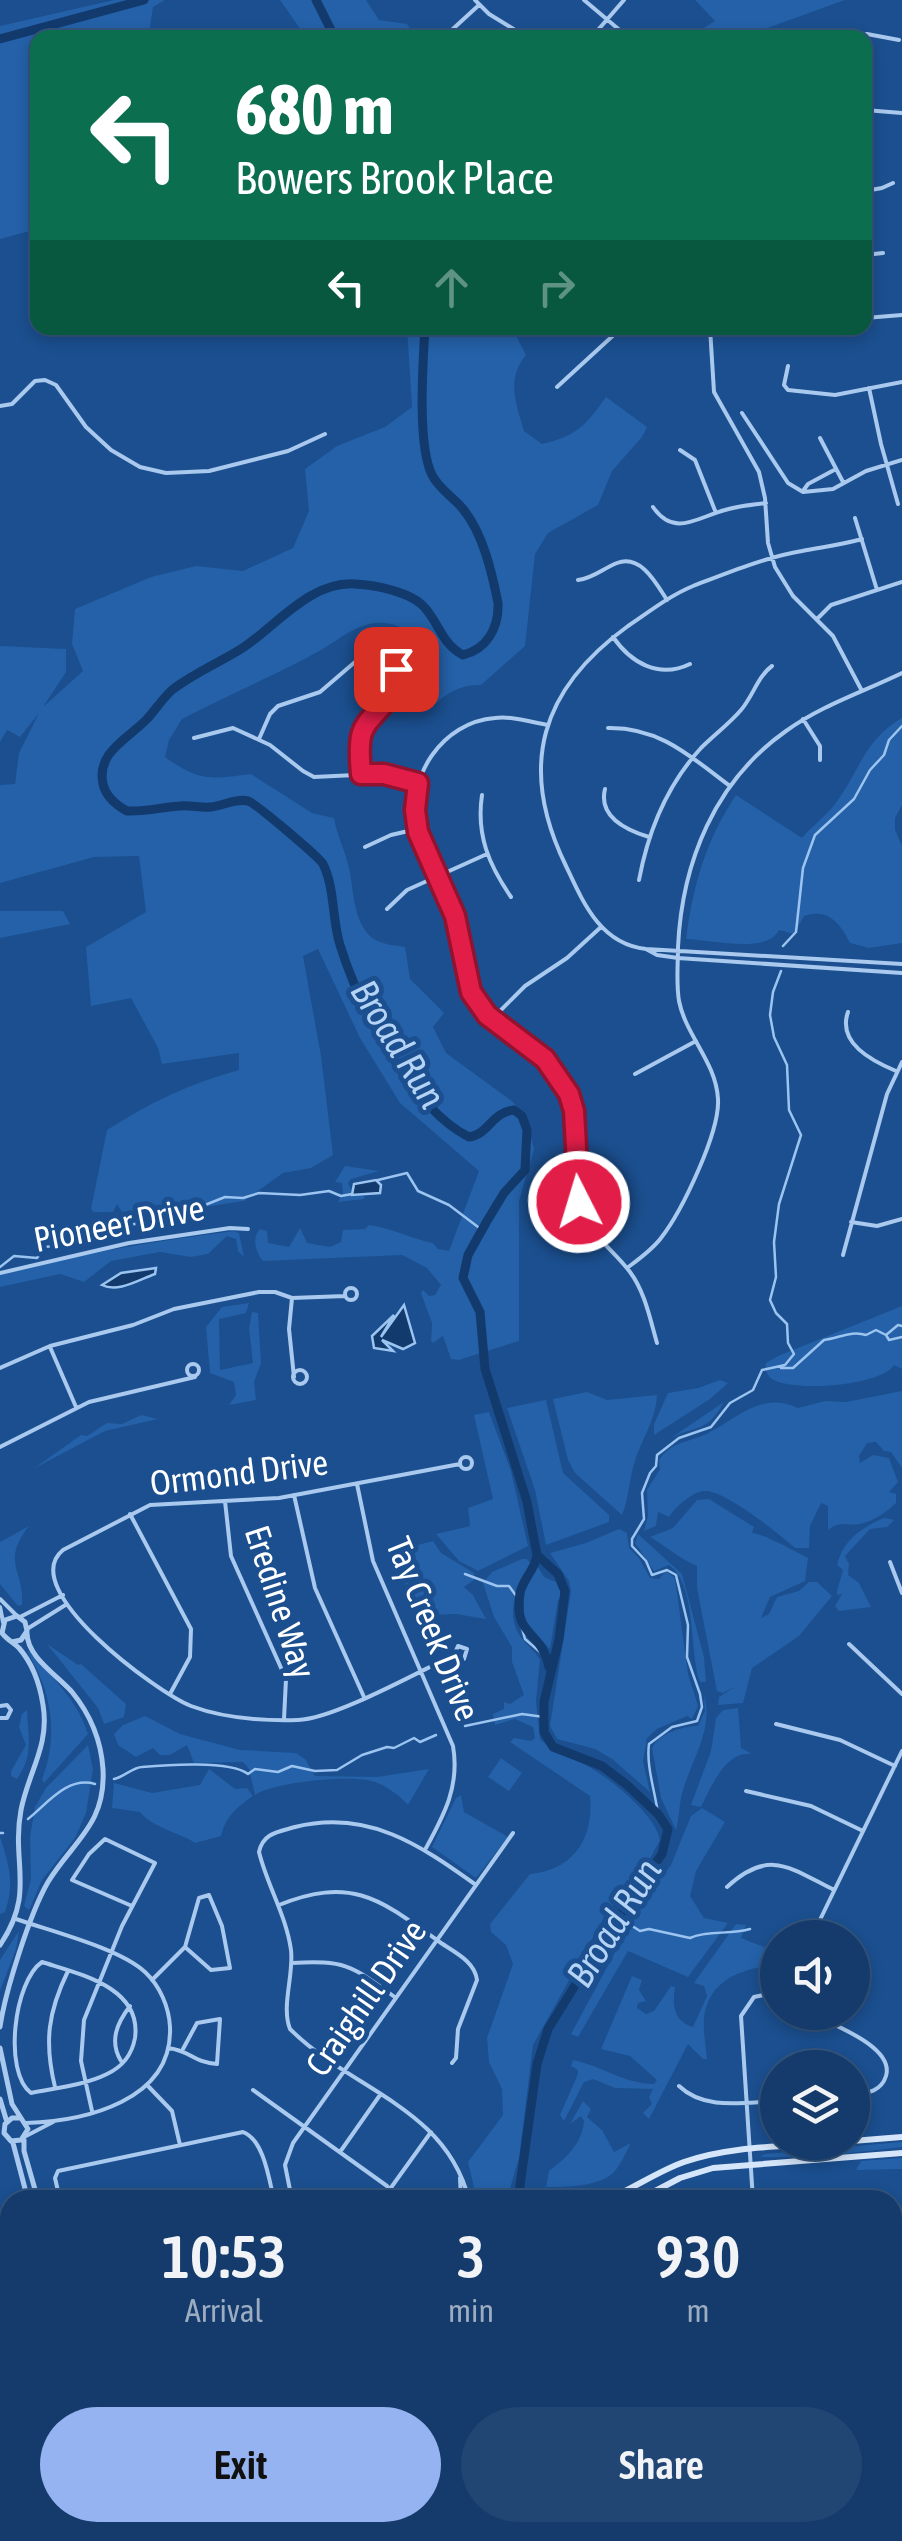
<!DOCTYPE html>
<style>
:root{--surface:#143b6b;--page:#214673;--text:#f1f3f6;--muted:#9dadc1;--line:#33557e;--accent:#95b2f1}
body{margin:0;font-family:"Asap Condensed",sans-serif;background:var(--page);color:var(--text);height:100vh;display:flex;flex-direction:column;font-size:38px;white-space:nowrap}
*{box-sizing:border-box;margin:0}
p{font-size:32px;color:var(--muted)}
.icon{flex:none;width:55px;height:55px;fill:none;stroke:currentColor;stroke-width:2;stroke-linecap:round;stroke-linejoin:round}
.map{position:relative;flex:1;overflow:hidden}
.details{position:absolute;left:0px;top:2190px;width:902px;height:352px;display:flex;flex-direction:column;background:var(--surface);border-radius:30px 30px 0 0;box-shadow:0 5px 15px #0003,0 0 0 2px var(--line)}
.details>*{flex:none}
.hud{position:absolute;left:30px;top:30px;width:842px;height:305px;border-radius:20px;box-shadow:0 5px 15px #0003,0 0 0 2px var(--line);background:#0b6e4f;color:#fff;overflow:hidden}
.fabs{position:absolute;left:760px;top:1920px;display:grid;gap:20px}
.fabs a{display:grid;place-items:center;width:110px;height:110px;border-radius:50%;background:var(--surface);box-shadow:0 5px 15px #0003,0 0 0 2px var(--line);font-size:50px}
.pin{position:absolute;display:grid;place-items:center;width:85px;height:85px;color:#fff;margin:-42px;border-radius:20px;box-shadow:0 5px 15px #0006}
.me{position:absolute;width:110px;margin:-55px;rotate:355deg;stroke-linejoin:round;filter:drop-shadow(0 0 8px #0008)}
.turn{display:flex;align-items:center;gap:35px;height:210px;padding:0 40px;font-size:45px}
.turn .icon{width:130px;height:130px;stroke-width:2.5}
.turn b{display:block;font-size:70px;line-height:85px}
.lanes{display:flex;align-items:center;height:95px;padding:0 40px;background:#0003;justify-content:center;gap:50px;direction:ltr}
.lanes .off{opacity:.35}
.eta{display:flex;justify-content:space-evenly;align-items:center;height:170px;text-align:center}
.eta b{font-size:60px;font-weight:600;line-height:70px}
.cta{display:flex;gap:20px;margin-top:auto;padding:20px 40px}
.cta a{flex:1;height:115px;border-radius:60px;background:var(--accent);color:#111;font-size:40px;font-weight:600;line-height:115px;text-align:center}
.cta a+a{background:var(--page);color:var(--text)}
.map>svg:first-child{display:block}
.green{fill:#2461a8}
.water{fill:#123a6d;stroke:#9cc4f0;stroke-width:2.5}
.lines{fill:none;stroke-linecap:round;stroke-linejoin:round}
.stream{stroke:#9cc4f0;stroke-width:2.5}
.river{stroke:#123a6d;stroke-width:9}
.minor{stroke:#a9c9ee;stroke-width:4}
.tertiary{stroke:#a9c9ee;stroke-width:5}
.secondary{stroke:#d6e6fa;stroke-width:6}
.route-casing{stroke:#92132f;stroke-width:25}
.route{stroke:#e11d48;stroke-width:18}
.labels{text-anchor:middle;stroke-width:10;stroke-linejoin:round;paint-order:stroke}
.street-label{font-size:35px;fill:#fff;stroke:#1b4f8f}
.water-label{font-size:38px;font-style:italic;fill:#b5d3f5;stroke:#1b4f8f}
</style>
<div class="map">
<svg width="902" height="2541" viewBox="0 0 902 2541">
<rect width="100%" height="100%" fill="#1b4f8f"/>
<!-- green -->
<path class="green" d="M114,0H165L153,7L150,27L157,37L38,38L37,229L0,239V26Z
M280,0H366L379,20L407,24L412,31L410,37H306Z
M695,0H845L745,36L689,37L715,21Z
M407,328H512L526,355C506,379 516,404 524,431L542,444C577,436 586,425 606,397L647,427L642,437L612,471L598,505L548,533L535,554L525,646L481,685C456,685 445,695 427,711L423,705C432,684 430,667 420,646C413,630 393,621 376,623C354,625 339,640 321,650C276,675 228,695 182,719L169,740L165,757C200,782 211,779 251,774L312,813L334,818C337,835 344,848 348,864C354,887 352,915 368,934C376,944 393,945 405,947L410,979L444,1013L433,1027L446,1053L513,1102L525,1117L534,1149L519,1201V1341L459,1360L451,1359L443,1336L433,1343L431,1341L432,1323L421,1293L423,1290L429,1296L435,1295L441,1285L427,1268L402,1255L263,1261C256,1253 251,1237 260,1229L267,1231L268,1243L289,1247L300,1228L307,1243L330,1247L341,1242L343,1230L365,1229L369,1225C392,1228 409,1238 433,1243L438,1249L449,1251L479,1171L400,1103L360,1038L318,949L303,956L321,1056L333,1155L311,1168L283,1173L244,1201L177,1211L166,1220L127,1227L116,1226L111,1232L100,1230L103,1220L108,1217L109,1223H113L122,1212L117,1204L113,1212H94L91,1209L107,1130C149,1103 191,1083 239,1070V1053L162,1064L158,1048L131,998L91,1006L86,947L146,912L139,856L94,857L0,883V785L15,784L19,753L39,713L20,737L7,730L0,742V646L66,649V672L43,707L83,671L72,644L75,609L151,577L196,566L243,571L293,548L309,511L305,469L337,446L385,427L412,407Z
M902,718V805L895,818V830L902,846V943L869,948L850,943C840,923 828,908 804,916L794,934L779,930C768,954 710,940 686,939C693,885 706,840 736,795L802,838C812,826 826,816 835,804C860,771 863,741 902,718Z
M0,911H63L70,924L0,938Z
M345,1166L379,1171L351,1179L348,1183L352,1191L364,1196V1199L338,1202L343,1193L342,1183L335,1182Z
M234,1231L239,1233L244,1257L238,1251L236,1239L227,1236L208,1254L191,1257L160,1252L111,1261L84,1282L60,1274L0,1287V1275C77,1254 155,1241 234,1231Z
M249,1303L246,1313L219,1319L220,1370L253,1363L249,1328L252,1312L258,1313L261,1363L254,1382L256,1400L229,1405L236,1395L234,1382L210,1373L206,1327L222,1307Z
M902,1306V1369L894,1365C881,1386 799,1391 776,1381C768,1378 769,1376 765,1369L766,1363L778,1356Z
M720,1380L728,1383L710,1399L654,1435V1424L668,1393L698,1388Z
M902,1391V1468L891,1452L884,1451L876,1442L867,1443L859,1456L860,1463L873,1455L889,1458L898,1482L889,1492L896,1494V1503C885,1513 876,1520 860,1524C846,1526 839,1521 828,1530V1506L821,1503L810,1526L809,1548H795C778,1533 727,1492 706,1491C694,1490 675,1507 669,1517L658,1512L656,1526L644,1531L648,1516L647,1490L660,1469L659,1460C672,1441 687,1443 706,1434C735,1421 760,1390 798,1408L825,1401L846,1402Z
M587,1392L607,1400L657,1395C656,1419 643,1437 636,1458C629,1477 629,1499 622,1515L575,1473L568,1460L553,1399Z
M546,1400L563,1473L609,1515V1522L546,1545L535,1490L507,1408Z
M724,1402C705,1436 696,1423 668,1440Z
M489,1412L511,1471L528,1546L478,1571L459,1561L436,1534L470,1526L468,1508L493,1499L474,1415Z
M141,1415L158,1419L105,1431L33,1469L81,1435L87,1436L107,1423L122,1424Z
M709,1499L754,1527L752,1533C762,1533 796,1552 808,1558L805,1581L770,1597L761,1618L769,1614L777,1597L799,1591L809,1582H817L832,1596L799,1636L752,1668L743,1703L718,1705L719,1697L736,1686L723,1693L717,1691L697,1588V1566C680,1559 667,1547 650,1537L673,1528L697,1500Z
M884,1518L894,1520L887,1527L870,1529L845,1556L849,1564L848,1575L859,1583L871,1607L839,1611L835,1606L842,1594L837,1595V1591L843,1570L837,1565C843,1540 861,1528 884,1518Z
M29,1526C0,1563 25,1571 22,1605L18,1606L0,1584V1542Z
M619,1529L627,1533L629,1548L639,1558L650,1578L659,1579L666,1571L675,1578L688,1674L698,1706L692,1719L687,1716L657,1729L647,1738L643,1761L650,1792L612,1759L595,1749L557,1739L550,1726L571,1591L569,1581L550,1553L586,1543Z
M638,1534L682,1574L704,1657L706,1682H700C689,1652 697,1584 669,1565L654,1571L635,1543Z
M433,1541L441,1553L474,1573V1580L464,1587L473,1595L486,1619L456,1614L434,1615L410,1596L404,1580L414,1562V1546Z
M522,1559H527L532,1565C516,1588 503,1617 524,1641C530,1648 536,1652 540,1660L536,1701L540,1739C553,1751 566,1755 582,1763C606,1775 655,1813 660,1840L651,1857L606,1914L533,2045L519,2158L507,2199L477,2200L468,2162L503,2115L502,2089L489,2062L487,2038L513,1964L506,1945L491,1932L490,1924L530,1874C574,1870 594,1838 590,1796L510,1742L514,1738L531,1741L535,1738L533,1727L515,1719L495,1725L493,1714L504,1709V1702L510,1704L524,1695L512,1662V1647L494,1617L483,1583L492,1572Z
M538,1567L544,1577L556,1582L562,1596L558,1600L550,1649L524,1622V1584Z
M47,1644L78,1665L81,1664L126,1704L124,1717L104,1724L98,1708Z
M27,1650C50,1675 78,1700 88,1734L44,1783L42,1779C55,1747 54,1709 40,1677C37,1667 29,1657 27,1650Z
M704,1696C715,1730 688,1765 681,1798C679,1809 679,1820 676,1830L661,1798L652,1748C659,1733 684,1726 698,1726L705,1711Z
M738,1708L741,1748L752,1754C726,1750 711,1787 701,1807L691,1805L711,1751L716,1718L723,1710Z
M27,1710C28,1738 34,1755 17,1779L11,1776V1771L26,1745L19,1727L22,1714Z
M145,1716L180,1734L240,1750L296,1753L305,1759L315,1776L377,1777L429,1769L408,1805C399,1795 388,1787 375,1782C353,1774 274,1782 255,1795L249,1769L243,1762L194,1763L187,1745L170,1755H160L153,1748L136,1757L118,1745L114,1734L123,1725Z
M88,1745L93,1769L86,1813L75,1838L42,1880L29,1910L24,1906L31,1879L30,1837L35,1807L46,1788Z
M501,1758L522,1773L509,1791L488,1777Z
M209,1769L235,1789L247,1788L253,1796C237,1807 225,1817 221,1836L195,1843C177,1831 154,1829 140,1812L112,1808L114,1783L152,1793L200,1785Z
M461,1795L464,1812L508,1837L476,1878L432,1847L456,1798Z
M702,1808L725,1822L696,1871L690,1896L704,1918L728,1923L688,1977L628,1951L578,2037L571,2034L642,1902L671,1865L691,1816Z
M0,1837C9,1864 15,1884 5,1912L0,1914Z
M736,1924L746,1925L741,1938L777,1952V1965C745,1967 708,1979 704,2018C703,2031 706,2046 707,2059H703L688,2044L649,2119L643,2113L652,2104L649,2097L653,2089L615,2088L593,2079L584,2082L564,2121L560,2115L578,2074V2070L571,2066L573,2060C602,2066 625,2084 654,2084L657,2080L630,2056L601,2049L632,1976L642,1980L639,1990L646,2001L638,2003L637,2008L646,2014L654,2011L671,1986L675,1987C672,2006 674,2021 693,2027L707,1996L704,1986L694,1983Z
M19,1931L16,1949L0,1991V1960Z
M583,2101L591,2109L587,2117L602,2130L614,2152L631,2143C626,2152 621,2165 613,2173C598,2187 566,2187 546,2187L549,2171C566,2158 582,2144 584,2121L581,2116L570,2124Z
M902,2142V2147L816,2157H760L765,2154Z
M902,2158V2169L856,2170L861,2161Z
M10,2493V2532L76,2533L78,2541H0V2495Z"/>
<!-- water -->
<path class="water" d="M376,1180L381,1185L380,1193L352,1195L354,1184Z
M156,1268L155,1274C138,1280 118,1293 102,1285L121,1273Z
M404,1305L415,1343L403,1349L382,1340L393,1351L374,1348L372,1336L394,1315L381,1337Z"/>
<g class="lines">
<!-- stream -->
<path class="stream" d="M783,946L796,932L803,868L815,835L854,799L870,770L884,755L889,740L902,726
M378,1180L407,1173L418,1191L449,1205L482,1230
M0,1267L14,1256L37,1258L45,1247L93,1241L128,1225L160,1220L178,1225L196,1217L200,1207L225,1197L243,1198L259,1193L300,1195L329,1191L341,1196L352,1194
M886,1335L889,1340L902,1337
M781,1368H793L824,1340C839,1338 852,1330 866,1335L876,1330L886,1335L898,1325L902,1326
M465,1574L497,1586H509L520,1601
M521,1625L525,1639L547,1658
M465,1726L522,1714L544,1717
M114,1779C124,1777 133,1767 142,1767C164,1765 230,1760 248,1774L255,1769L278,1772L292,1766L315,1771L337,1770L362,1755L387,1747L394,1748L414,1738L420,1742L436,1735
M658,1814C655,1791 646,1766 649,1744L672,1727L697,1721L702,1707L700,1694L687,1657L688,1625L676,1575L667,1570L652,1575L646,1561L632,1546V1539L644,1519L642,1493L650,1473L656,1466L657,1455L679,1438L711,1427L730,1403L753,1390L762,1370L785,1365L794,1354L788,1343L787,1324L776,1313L770,1300L776,1277L774,1242L779,1204L801,1135L789,1110L787,1065L774,1037L770,1015L773,992L781,971
M28,1819C47,1804 67,1776 95,1784
M0,1833H3
M618,1917L640,1931L649,1929L690,1938C707,1930 731,1935 750,1929"/>
<!-- river -->
<path class="river" d="M316,0L335,38
M0,39L144,0
M425,328C423,362 417,445 432,475C439,489 453,497 463,509C483,533 492,573 498,603C499,628 487,649 463,655C442,644 440,625 425,608C412,592 375,585 355,584C311,581 278,624 244,647C221,662 194,673 172,690C163,698 156,709 147,719C129,738 96,752 103,784C106,797 116,805 127,811C145,812 163,807 180,806C190,805 201,808 211,807C223,806 235,798 248,801C254,802 319,857 323,864C335,888 332,920 340,945C359,1006 411,1108 469,1137C488,1135 492,1112 514,1110L522,1116L527,1130L525,1170L504,1193L487,1221L468,1255L463,1278L480,1312L485,1369L527,1502L537,1555L558,1574L565,1591L559,1639L544,1702V1732L553,1747L602,1766L627,1785L658,1814L668,1829L662,1854L607,1934L548,2029L537,2064L518,2200
M537,1555C535,1570 523,1579 520,1593C513,1638 541,1628 549,1667
M568,2532L570,2541"/>
<!-- minor -->
<path class="minor" d="M475,0L489,14L528,38
M584,0L629,38
M443,38L479,5
M591,38L624,0
M842,38L867,34L899,40
M865,110L902,113
M865,191L882,188L893,183
M865,255L883,253
M865,318L902,315
M710,328L714,392L759,472L765,498L768,543L775,567L793,596L833,636L862,691
M788,366L784,385L788,390L835,395L902,382
M557,387L618,331L629,328
M869,388L881,444L898,504
M0,406L12,404L35,381L45,380L56,385L86,427L111,450L140,467L166,473L209,471L288,451L325,434
M742,413L788,483L803,492L833,489L866,471L902,460
M820,438L843,482
M680,450L695,460L716,513
M803,491L808,484L836,469
M653,507C674,538 698,517 725,510C738,506 752,505 766,503
M855,518L877,590
M862,539C841,545 822,547 802,551C766,557 727,573 693,586C669,596 649,612 628,626C541,689 517,766 566,866C583,902 600,944 646,949L902,964
M578,580C594,578 602,569 617,563C641,554 656,583 667,600
M817,619L831,605L902,582
M613,637C631,663 659,679 690,664
M803,719L820,746V760
M548,725C530,722 513,716 495,718C442,722 406,777 417,827C424,859 445,887 455,918C465,944 459,974 474,998C497,1036 547,1047 566,1087C585,1124 568,1168 581,1207C590,1236 613,1249 630,1272C645,1292 650,1319 657,1343
M608,728C660,727 691,757 730,786
M194,738L233,728L270,745L303,771L314,777L376,774L418,783
M259,739L270,714L278,706L320,692L362,656L383,655C427,684 367,707 359,733C356,745 360,761 361,774
M605,789C598,817 626,830 649,837
M482,795C476,835 489,865 511,897
M365,847L391,835L417,829
M639,880C648,832 667,785 701,748C714,735 729,724 741,710C753,696 758,676 772,666
M387,909L407,890L487,854
M646,949L657,955L678,958L902,973
M848,1012C837,1043 872,1061 896,1071
M492,1019L525,986L567,958L601,927
M635,1074L696,1041
M851,1222L877,1226L902,1219
M843,1255L887,1094L902,1062
M627,1268C639,1259 652,1250 661,1238C682,1211 720,1132 718,1099C716,1062 686,1036 679,1001C676,983 678,965 678,947C682,862 715,781 786,731C822,705 863,692 902,673
M0,1273L129,1243L230,1228L248,1229
M345 1294a6 6 0 1 1 12 0a6 6 0 1 1-12 0Z
M292,1298L289,1329L294,1377
M50,1347L76,1407
M187 1370a6 6 0 1 1 12 0a6 6 0 1 1-12 0Z
M0,1368L50,1346L133,1325L174,1309L259,1292H275L292,1298L345,1296
M293 1377a7 7 0 1 1 14 0a7 7 0 1 1-14 0Z
M0,1447L89,1402L195,1377
M460 1463a6 6 0 1 1 12 0a6 6 0 1 1-12 0Z
M357,1484L373,1561L453,1746C460,1786 444,1815 426,1848
M294,1495L315,1588L364,1697
M225,1501L231,1556L286,1679L284,1719
M130,1514L191,1629L190,1657L170,1694
M890,1562L902,1593
M0,1599L17,1616
M0,1607L3,1622
M20,1617L63,1595
M27,1629L67,1604
M849,1644L902,1694
M454,1655L458,1646L467,1649L464,1659L454,1655C418,1672 334,1719 298,1720C264,1721 223,1718 191,1706C158,1693 15,1589 63,1550L150,1505L279,1498L460,1464
M0,1706L7,1705L11,1710L7,1718H0
M776,1724L840,1740L895,1766
M746,1791L811,1806L863,1831
M727,1887C769,1848 790,1868 834,1890
M279,1905C354,1875 382,1901 441,1943C456,1953 475,1962 477,1980L458,2029L456,2058L452,2063
M16,1919C50,1931 119,1948 145,1972C160,1986 169,2007 170,2027C173,2101 85,2121 26,2123
M817,1926L902,1751
M42,1962C79,1974 142,1987 135,2038C132,2054 122,2067 107,2074C85,2085 56,2088 31,2093C3,2072 14,1981 42,1962Z
M292,1963C347,1960 352,1966 396,1998
M152,1980L185,1947L211,1970L230,1968L222,1926L209,1895L199,1898L185,1947
M808,2012C830,2024 895,2046 886,2076C881,2092 867,2093 852,2095
M168,2048C189,2050 195,2063 217,2064L220,2019L197,2023L183,2049
M121,2061C109,2041 117,2023 130,2006
M148,2086L172,2111L180,2145
M679,2086C705,2111 744,2102 778,2101
M55,2087C44,2042 48,2012 68,1971
M253,2090L387,2186L399,2200
M92,2111L81,2061L84,2020L122,1926L155,1863L105,1839L89,1854L72,1880L132,1906
M26,2136L53,2122
M340,2152L380,2095
M460,2178L461,2200
M390,2189L431,2132
M60,2200L55,2178L58,2171L243,2132C264,2140 269,2179 274,2200
M254,2200L273,2196
M292,2200L285,2165L293,2143L513,1833
M469,2200C446,2107 351,2090 290,2029C281,2006 294,1975 291,1950C286,1915 267,1885 259,1852C263,1833 278,1832 295,1827C368,1809 420,1845 476,1885
M753,2200L741,2016L754,1997L768,1994L778,1997
M10,2273L3,2279L5,2285L10,2287
M892,2302L902,2301
M892,2351L902,2350
M892,2377L902,2375
M0,2383L10,2381
M0,2433L10,2431
M892,2448L902,2447
M119,2532L157,2541
M693,2532L696,2538
M803,2532L804,2541
M199,2541L206,2532
M320,2541L327,2532
M399,2541L402,2532"/>
<!-- tertiary -->
<path class="tertiary" d="M0,1945C36,1892 11,1864 21,1810C28,1773 50,1745 43,1705C40,1685 32,1663 19,1648C13,1642 7,1640 2,1633L5,1620L17,1616L25,1622L27,1631L21,1640L12,1642
M0,2027C5,1992 30,1913 48,1882C73,1841 106,1825 103,1769C101,1740 90,1714 72,1692C57,1675 27,1657 27,1633
M0,2048L12,2104L28,2129L21,2140L11,2141L4,2133L5,2124L12,2118H19
M0,2099L6,2119
M24,2140V2151L38,2200
M13,2143L28,2200"/>
<!-- secondary -->
<path class="secondary" d="M852,2141L902,2137
M606,2200C633,2189 656,2172 684,2162C733,2145 789,2147 840,2142
M638,2200L680,2178L713,2168L902,2153
M0,2344L10,2342
M0,2358L10,2356"/>
</g>
<g class="lines">
<!-- route casing -->
<g class="route-casing">
<path id="route" d="M396,669L395,690C365,730 356,719 361,774H384L418,783L415,810L418,832L455,916L471,992L487,1015L545,1059L569,1094L574,1111L579,1202"/>
</g>
<!-- route -->
<use href="#route" class="route"/>
</g>
<g class="labels">
<!-- street labels -->
<g class="street-label">
<text transform="translate(119 1224) rotate(-11)" y="12">Pioneer Drive</text>
<text transform="translate(239 1473) rotate(-7)" y="12">Ormond Drive</text>
<text transform="translate(280 1602) rotate(72)" y="12">Eredine Way</text>
<text transform="translate(433 1629) rotate(68)" y="12">Tay Creek Drive</text>
<text transform="translate(366 1998) rotate(-55)" y="12">Craighill Drive</text>
</g>
<!-- water labels -->
<g class="water-label">
<text transform="translate(398 1044) rotate(58)" y="13">Broad Run</text>
<text transform="translate(614 1923) rotate(-58)" y="13">Broad Run</text>
</g>
</g>
</svg>
<div class="fabs">
<a><svg class="icon" aria-label="sound" viewBox="0 0 24 24"><path d="M4 9h4l5-4v14l-5-4H4zM17 9q2 3 0 6"/></svg></a>
<a><svg class="icon" aria-label="layers" viewBox="0 0 24 24"><path d="M12 4l9 5-9 5-9-5zM3 14l9 5 9-5"/></svg></a>
</div>
<div class="pin" style="left:396px;top:669px;background:#d93025"><svg class="icon" aria-label="arrive" viewBox="0 0 24 24"><path d="M6 21V4h12l-3 4 3 4H6"/></svg></div>
<svg class="me" style="left:579px;top:1202px" viewBox="-20 -20 40 40"><circle r="17" fill="#e11d48" stroke="#fff" stroke-width="3"/><path d="M0-11L8 9 0 5-8 9z" fill="#fff"/></svg>
<div class="hud">
<div class="turn"><svg class="icon" aria-label="left" viewBox="0 0 24 24"><path d="M17 20v-9H6M10 6l-5 5 5 5"/></svg><div><b>680 m</b>Bowers Brook Place</div></div>
<div class="lanes"><svg class="icon" aria-label="left" viewBox="0 0 24 24"><path d="M17 20v-9H6M10 6l-5 5 5 5"/></svg><svg class="icon off" aria-label="ahead" viewBox="0 0 24 24"><path d="M12 20V5M6 11l6-6 6 6"/></svg><svg class="icon off" aria-label="right" viewBox="0 0 24 24"><path d="M7 20v-9h11M14 6l5 5-5 5"/></svg></div>
</div>
<section class="details">
<div class="eta">
<div><b>10:53</b><p>Arrival</p></div>
<div><b>3</b><p>min</p></div>
<div><b>930</b><p>m</p></div>
</div>
<div class="cta"><a>Exit</a><a>Share</a></div>
</section>
</div>
